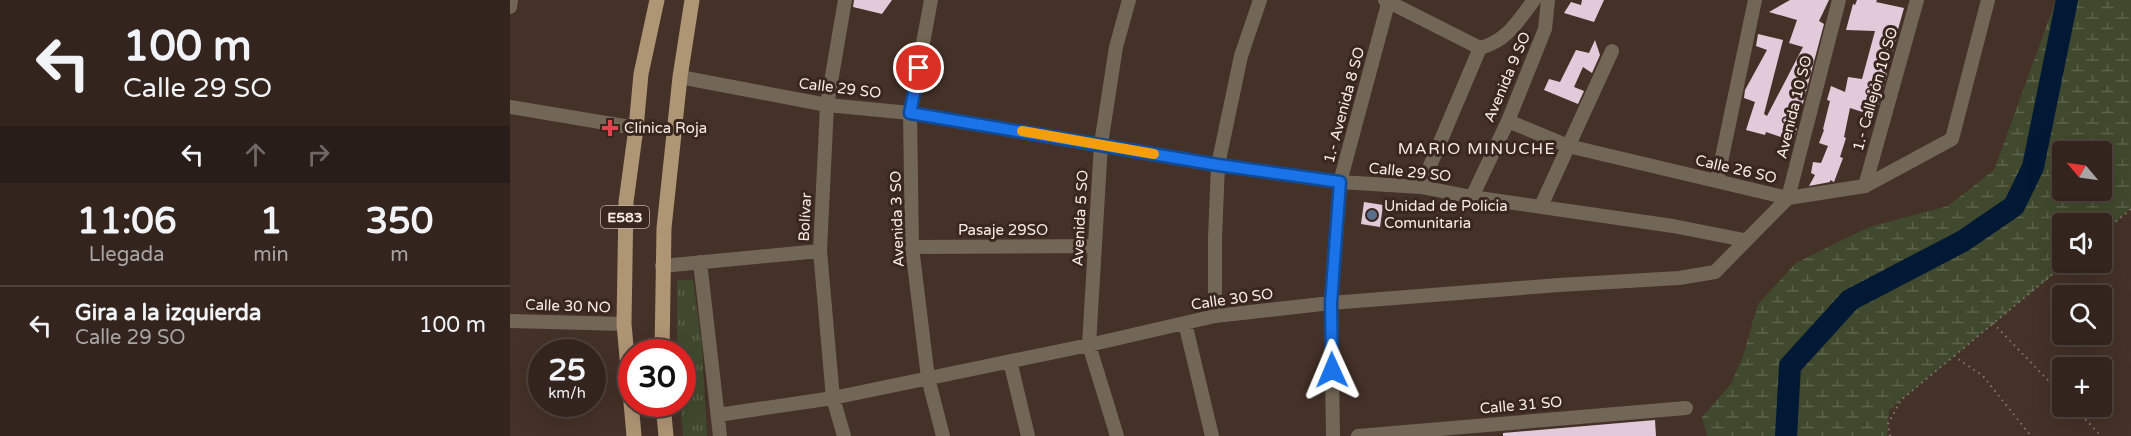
<!DOCTYPE html>
<html lang="es">
<meta charset="utf-8">
<style>
:root{--surface:#33251e;--page:#3b2d27;--text:#f1f3f6;--muted:#a9a5a4;--line:#4e423c}
body{margin:0;font-family:"Varela Round",sans-serif;background:var(--page);color:var(--text);height:100vh;display:flex;flex-direction:column;font-size:22px;white-space:nowrap}
*{box-sizing:border-box;margin:0}
p{font-size:20px;color:var(--muted)}
.icon{flex:none;width:33px;height:33px;fill:none;stroke:currentColor;stroke-width:2;stroke-linecap:round;stroke-linejoin:round}
.map{position:relative;flex:1;overflow:hidden}
.side{display:flex;flex-direction:column;background:var(--surface);width:510px}
.side>*{flex:none}
.guide{background:#33251e;color:var(--text);overflow:hidden}
.needle{width:39px;rotate:299deg}
.buttons{position:absolute;left:1542px;top:141px;display:grid;gap:12px}
.buttons a{display:grid;place-items:center;width:60px;height:60px;border-radius:6px;background:var(--surface);box-shadow:0 6px 24px #0002,0 0 0 2px var(--line);font-size:30px}
.speed{position:absolute;left:18px;top:339px;display:flex;gap:12px;font-size:30px;font-weight:700;text-align:center}
.speed>*{display:grid;place-content:center;width:78px;height:78px;border-radius:50%;background:var(--surface);box-shadow:0 6px 24px #0002,0 0 0 2px var(--line);line-height:1}
.speed small{font-size:15px;font-weight:400}
.speed .limit{border:9px solid #d22;background:#fff;color:#111}
.pin{position:absolute;display:grid;place-items:center;width:51px;height:51px;color:#fff;margin:-26px;border:3px solid #fff;border-radius:50%;box-shadow:0 2px 6px #0007}
.me{position:absolute;width:66px;margin:-33px;rotate:359deg;stroke-linejoin:round;filter:drop-shadow(0 0 4px #0008)}
.turn{display:flex;align-items:center;gap:21px;height:126px;padding:0 24px;font-size:27px}
.turn .icon{width:78px;height:78px;stroke-width:2.5}
.turn b{display:block;font-size:42px;line-height:51px}
.lanes{display:flex;align-items:center;height:57px;padding:0 24px;background:#0003;justify-content:center;gap:30px;direction:ltr}
.lanes .off{opacity:.35}
.eta{display:flex;justify-content:space-evenly;align-items:center;height:102px;text-align:center}
.eta b{font-size:36px;font-weight:800;line-height:42px}
ul{padding:0;list-style:none}
li{display:flex;align-items:center;gap:18px;height:78px;padding:0 24px;border-top:2px solid var(--line)}
li div{flex:1}
li b{display:block;font-size:22px}
li em{font-style:normal}
main{display:flex;flex:1;min-height:0}
.map>svg:first-child{display:block}
.wetland{fill:url(#wetland-marsh);fill-rule:evenodd}
.park{fill:url(#park-tufts)}
.lines{fill:none;stroke-linecap:round;stroke-linejoin:round}
.river{stroke:#021936;stroke-width:22}
.building{fill:#e1cbdb}
.path{stroke:#897871;stroke-width:2;stroke-dasharray:1.5 4.5;stroke-linecap:butt}
.street{stroke:#726756;stroke-width:14}
.primary{stroke:#ae9574;stroke-width:15}
.route-casing{stroke:#114b97;stroke-width:15}
.route{stroke:#1a73e8;stroke-width:10}
.slow{stroke:#f59e0b;stroke-width:10}
.health-dot{fill:#e0444e;stroke:#39271f;stroke-width:2}
.service-dot{fill:#5c6f8a;stroke:#39271f;stroke-width:2}
.labels{text-anchor:middle;stroke-width:6;stroke-linejoin:round;paint-order:stroke}
.shield{fill:#39271f;stroke:#bfb0aa;stroke-width:1.5}
.shield-label{font-size:14px;font-weight:bold;fill:#f8ebe6}
.street-label{font-size:15px;fill:#f8ebe6;stroke:#39271f}
.poi-label{font-size:15px;fill:#f8ebe6;stroke:#39271f;text-anchor:start}
.neighbourhood-label{font-size:16px;letter-spacing:1.5px;fill:#f8ebe6;stroke:#39271f}
</style>
<main>
<section class="side">
<div class="guide">
<div class="turn"><svg class="icon" aria-label="left" viewBox="0 0 24 24"><path d="M17 20v-9H6M10 6l-5 5 5 5"/></svg><div><b>100 m</b>Calle 29 SO</div></div>
<div class="lanes"><svg class="icon" aria-label="left" viewBox="0 0 24 24"><path d="M17 20v-9H6M10 6l-5 5 5 5"/></svg><svg class="icon off" aria-label="ahead" viewBox="0 0 24 24"><path d="M12 20V5M6 11l6-6 6 6"/></svg><svg class="icon off" aria-label="right" viewBox="0 0 24 24"><path d="M7 20v-9h11M14 6l5 5-5 5"/></svg></div>
</div>
<div class="eta">
<div><b>11:06</b><p>Llegada</p></div>
<div><b>1</b><p>min</p></div>
<div><b>350</b><p>m</p></div>
</div>
<ul>
<li><svg class="icon" aria-label="left" viewBox="0 0 24 24"><path d="M17 20v-9H6M10 6l-5 5 5 5"/></svg><div><b>Gira a la izquierda</b><p>Calle 29 SO</p></div><em>100 m</em></li>
</ul>
</section>
<div class="map">
<svg width="1621" height="436" viewBox="0 0 1621 436">
<defs>
<pattern id="wetland-marsh" width="20" height="14" patternUnits="userSpaceOnUse" patternTransform="scale(1.5)"><rect width="20" height="14" fill="#40492d"/><path d="M1 5h8M5 5V1M11 12h8M15 12V8" fill="none" stroke="#5c634b"/></pattern>
<pattern id="park-tufts" width="24" height="20" patternUnits="userSpaceOnUse" patternTransform="scale(1.5)"><rect width="24" height="20" fill="#40492d"/><path d="M3 7l-1-3M5 7V3M7 7l1-3M15 17l-1-3M17 17v-4M19 17l1-3" fill="none" stroke="#5c634b"/></pattern>
</defs>
<rect width="100%" height="100%" fill="#443128"/>
<!-- wetland -->
<path class="wetland" d="M1546,0H1621V209L1592,233V224H1552V262L1557,263L1379,410L1377,436H1197L1192,417L1221,384L1233,356L1248,304L1286,263L1359,227L1438,206L1484,170ZM1552,152H1592V190H1552Z"/>
<!-- park -->
<path class="park" d="M167,280H183L192,348L197,436H173L170,404H172V352H167Z"/>
<g class="lines">
<!-- river -->
<path class="river" d="M1276,436L1280,366L1340,300L1453,241L1504,206L1523,167L1557,0"/>
</g>
<!-- building -->
<path class="building" d="M344,0H382L372,14L343,7Z
M1072,0H1094L1084,22L1054,13L1061,2L1071,5Z
M1280,0H1319L1309,21L1314,24L1293,103L1282,127L1287,128L1283,141L1256,132L1255,135L1236,130L1245,102L1234,98L1235,90L1257,50L1246,46L1248,34L1273,40L1254,114L1257,116L1293,47L1279,43L1287,20L1259,12Z
M1347,0H1367L1366,2L1394,8L1387,33H1388L1383,51L1380,50L1375,73L1377,74L1365,116L1340,108L1334,137L1336,138L1330,157L1333,158L1324,182L1320,180V182L1299,186L1305,175L1301,173L1303,162L1311,163L1318,146L1309,143L1314,130L1313,129L1320,101L1317,100L1321,86L1335,92L1338,77L1352,79L1365,31L1336,30L1343,4L1345,5Z
M1085,40L1090,55L1082,73L1073,67L1064,87L1074,91L1068,104L1034,90L1039,79L1050,82L1066,50L1079,53Z
M854,202L873,205L870,227L851,224Z
M1145,420L1146,436H993V433Z"/>
<g class="lines">
<!-- path -->
<path class="path" d="M1592,233L1621,209
M1483,323L1552,395
M1444,356L1557,262
M1563,406L1591,436
M1380,436L1378,424L1391,400L1444,356L1473,376L1521,436"/>
<!-- street -->
<path class="street" d="M421,0L400,113L402,247L418,378L433,436
M875,0L970,48
M0,7L1,0
M170,77L317,105L400,113L708,165L830,182L911,187L962,197L1163,226L1234,240
M0,107L126,128
M998,121L1058,146L1278,198L1355,186L1442,139L1478,0
M1207,181L1245,0
M1355,186L1407,0
M911,187L970,48C998,40 1007,22 1024,0
M962,197L998,121L1035,29L1038,0
M1031,206L1102,51
M402,247L585,246
M190,262L210,436
M152,266L310,251
M705,316V238L708,165L731,56L750,0
M0,321L114,324
M675,323L702,436
M500,361L518,436
M208,415L323,398L579,345L705,316L821,303L1049,285L1169,278L1205,272L1278,198L1329,0
M334,436L323,398L310,251L317,105L335,0
M607,436L579,345L591,144L606,47L619,0
M823,436L821,303L830,182L879,0
M848,436L1176,408"/>
<!-- primary -->
<path class="primary" d="M152,352L154,228L170,77L182,0
M153,404L156,436
M124,436L114,324L116,202L126,128L131,74L147,0"/>
</g>
<g class="lines">
<!-- route casing -->
<g class="route-casing">
<path id="route" d="M409,68L400,113L708,165L830,182L821,303L822,370"/>
</g>
<!-- route -->
<use href="#route" class="route"/>
<!-- slow -->
<path class="slow" d="M512,131L644,154"/>
</g>
<!-- markers -->
<path class="health-dot" d="M97 119h6v6h6v6h-6v6h-6v-6h-6v-6h6z"/>
<circle class="service-dot" cx="862" cy="215" r="6"/>
<g class="labels">
<!-- shield labels -->
<rect class="shield" x="91" y="206" width="48" height="22" rx="4.5"/>
<g class="shield-label">
<text x="115" y="222">E583</text>
</g>
<!-- street labels -->
<g class="street-label">
<text transform="translate(997 77) rotate(-67)" y="5">Avenida 9 SO</text>
<text transform="translate(330 88) rotate(7)" y="5">Calle 29 SO</text>
<text transform="translate(1365 89) rotate(-74)" y="5">1.- Callejón 10 SO</text>
<text transform="translate(834 105) rotate(-75)" y="5">1.- Avenida 8 SO</text>
<text transform="translate(1284 107) rotate(-76)" y="5">Avenida 10 SO</text>
<text transform="translate(1226 169) rotate(13)" y="5">Calle 26 SO</text>
<text transform="translate(900 172) rotate(6)" y="5">Calle 29 SO</text>
<text transform="translate(295 217) rotate(-87)" y="5">Bolívar</text>
<text transform="translate(570 218) rotate(-87)" y="5">Avenida 5 SO</text>
<text transform="translate(387 219) rotate(-92)" y="5">Avenida 3 SO</text>
<text x="493" y="235">Pasaje 29SO</text>
<text transform="translate(722 299) rotate(-8)" y="5">Calle 30 SO</text>
<text transform="translate(58 306) rotate(2)" y="5">Calle 30 NO</text>
<text transform="translate(1011 405) rotate(-5)" y="5">Calle 31 SO</text>
</g>
<!-- poi labels -->
<g class="poi-label">
<text x="114" y="133">Clinica Roja</text>
<text x="874" y="211">Unidad de Policia<tspan x="874" dy="17">Comunitaria</tspan></text>
</g>
<!-- neighbourhood labels -->
<g class="neighbourhood-label">
<text x="967" y="154">MARIO MINUCHE</text>
</g>
</g>
</svg>
<div class="buttons">
<a><svg class="needle" viewBox="-14 -14 28 28"><path d="M0-13l5 13h-10z" fill="#e53935"/><path d="M0 13l5-13h-10z" fill="#a9a5a4"/></svg></a>
<a><svg class="icon" aria-label="sound" viewBox="0 0 24 24"><path d="M4 9h4l5-4v14l-5-4H4zM17 9q2 3 0 6"/></svg></a>
<a><svg class="icon" aria-label="search" viewBox="0 0 24 24"><circle cx="10" cy="10" r="6"/><path d="M15 15l6 6"/></svg></a>
<a>+</a>
</div>
<div class="speed"><div>25<small>km/h</small></div><div class="limit">30</div></div>
<div class="pin" style="left:409px;top:68px;background:#d93025"><svg class="icon" aria-label="arrive" viewBox="0 0 24 24"><path d="M6 21V4h12l-3 4 3 4H6"/></svg></div>
<svg class="me" style="left:822px;top:370px" viewBox="-20 -20 40 40"><path d="M0-17L14 15 0 8-14 15z" fill="#1a73e8" stroke="#fff" stroke-width="4"/></svg>
</div>
</main>
